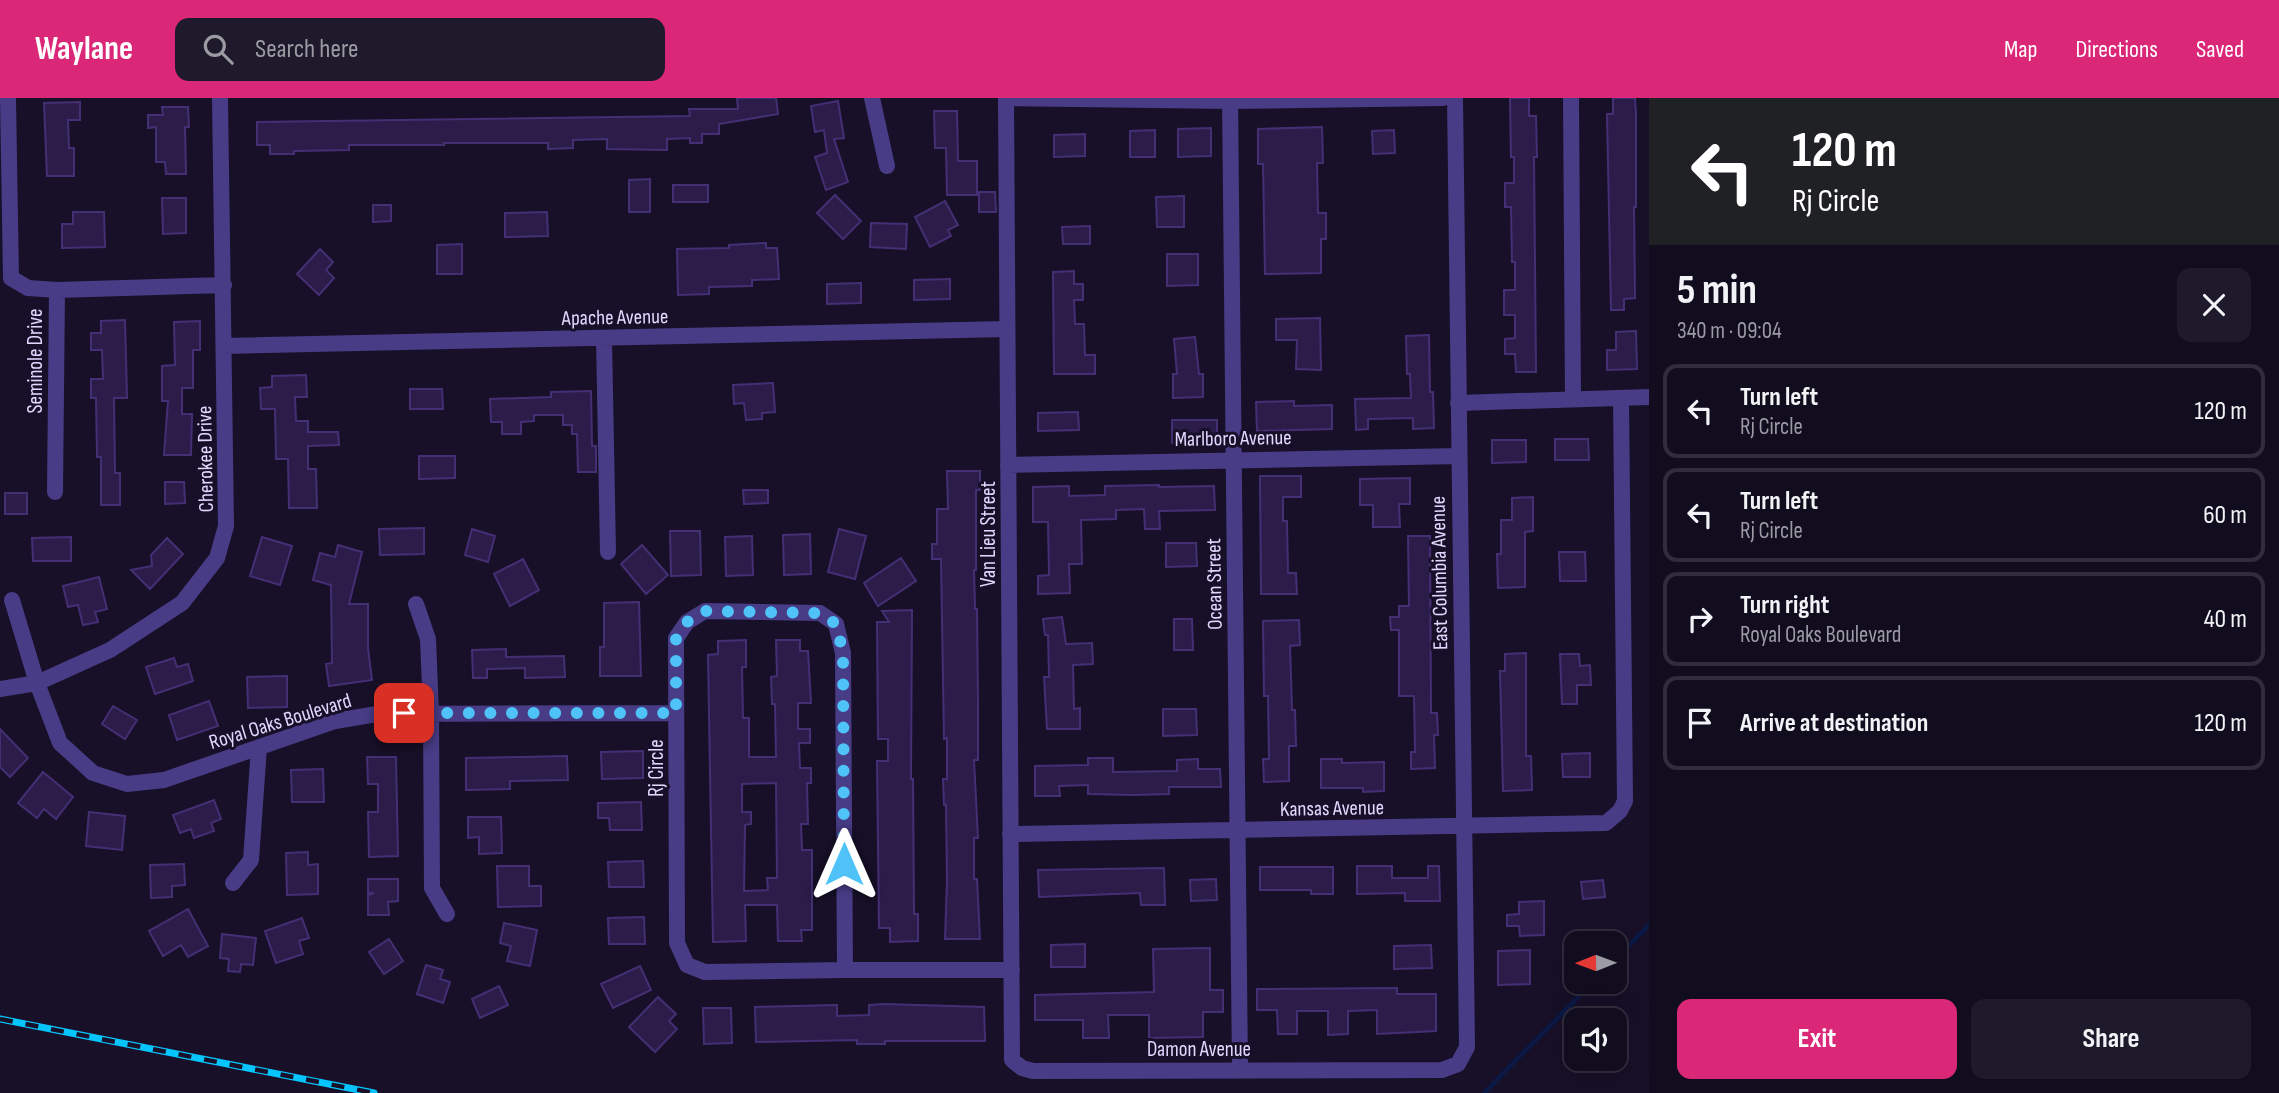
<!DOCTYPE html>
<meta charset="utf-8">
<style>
:root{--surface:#110c1e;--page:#1e1a2b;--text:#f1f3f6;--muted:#9c9ba4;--line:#302c3c;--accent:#db2777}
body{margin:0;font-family:"Sofia Sans Condensed",sans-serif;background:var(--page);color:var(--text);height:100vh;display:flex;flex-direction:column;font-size:26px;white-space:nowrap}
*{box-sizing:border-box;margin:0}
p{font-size:23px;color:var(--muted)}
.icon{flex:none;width:38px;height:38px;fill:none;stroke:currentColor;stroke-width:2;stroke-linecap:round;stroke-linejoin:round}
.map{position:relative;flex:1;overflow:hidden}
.side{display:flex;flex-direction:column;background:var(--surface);width:630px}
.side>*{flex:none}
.banner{background:#202124;color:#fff;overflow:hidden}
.needle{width:46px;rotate:269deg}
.buttons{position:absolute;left:1564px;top:833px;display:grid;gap:14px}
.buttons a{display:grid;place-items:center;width:63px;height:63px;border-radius:14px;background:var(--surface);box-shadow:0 7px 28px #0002,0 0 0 2px var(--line);font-size:35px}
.pin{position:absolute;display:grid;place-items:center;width:60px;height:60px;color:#fff;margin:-30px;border-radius:14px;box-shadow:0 4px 10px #0006}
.me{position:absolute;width:77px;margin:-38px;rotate:0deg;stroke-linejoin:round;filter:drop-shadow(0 0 5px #0008)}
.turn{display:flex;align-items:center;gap:24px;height:147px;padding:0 28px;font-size:32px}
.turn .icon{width:91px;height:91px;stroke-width:2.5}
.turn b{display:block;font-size:49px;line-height:60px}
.round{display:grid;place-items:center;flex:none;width:74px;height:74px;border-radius:14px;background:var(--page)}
.headline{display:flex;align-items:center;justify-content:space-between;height:119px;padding:0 28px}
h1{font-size:42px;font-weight:700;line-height:52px}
.primary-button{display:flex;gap:14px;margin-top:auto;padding:14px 28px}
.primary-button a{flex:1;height:80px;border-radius:14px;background:var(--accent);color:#fff;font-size:28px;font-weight:700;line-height:80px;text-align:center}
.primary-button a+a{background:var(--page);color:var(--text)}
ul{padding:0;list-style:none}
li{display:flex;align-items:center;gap:21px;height:94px;margin:0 14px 10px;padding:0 14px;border:4px solid var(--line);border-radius:14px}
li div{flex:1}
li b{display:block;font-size:26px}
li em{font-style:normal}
header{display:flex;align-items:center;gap:42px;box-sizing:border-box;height:98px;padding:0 35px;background:var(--accent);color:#fff}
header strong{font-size:33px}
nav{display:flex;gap:38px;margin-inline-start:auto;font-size:24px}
.search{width:490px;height:63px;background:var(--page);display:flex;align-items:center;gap:18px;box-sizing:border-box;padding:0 24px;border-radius:14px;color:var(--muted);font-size:26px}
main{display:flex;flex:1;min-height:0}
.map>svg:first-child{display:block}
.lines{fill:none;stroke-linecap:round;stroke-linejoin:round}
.stream{stroke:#0b1946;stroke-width:4.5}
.building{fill:#2b1c49;stroke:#452f74;stroke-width:2;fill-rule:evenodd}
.street{stroke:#483c86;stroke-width:16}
.rail-casing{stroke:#06c4fc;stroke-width:7}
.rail{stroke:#171028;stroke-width:4.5;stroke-dasharray:13;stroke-linecap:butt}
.route{stroke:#4fc3f7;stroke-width:12;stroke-dasharray:0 21.6}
.labels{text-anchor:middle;stroke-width:6;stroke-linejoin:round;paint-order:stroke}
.street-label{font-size:21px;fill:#e1d7ff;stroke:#171028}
</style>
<header>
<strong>Waylane</strong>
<div class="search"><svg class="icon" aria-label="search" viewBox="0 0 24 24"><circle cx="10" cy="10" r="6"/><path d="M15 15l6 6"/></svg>Search here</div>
<nav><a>Map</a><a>Directions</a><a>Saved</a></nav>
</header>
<main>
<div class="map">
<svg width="1649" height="995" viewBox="0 0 1649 995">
<rect width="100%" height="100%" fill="#171028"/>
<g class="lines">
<!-- stream -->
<path class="stream" d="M1615,862L1649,827
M1484,995L1593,884"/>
</g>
<!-- building -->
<path class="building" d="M737,0H776L778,16L719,26V36H702V45H690V40L667,41V52L607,51V41L573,42V50L548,51V45H444V47H349V52L294,53V56H270V47H257V24L690,18L689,11H738Z
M1510,0H1529V18H1536L1537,59H1534L1536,274H1516L1515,256H1505V241L1515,240V217H1504V192H1515V164H1512L1511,109H1505V85H1514V59H1511Z
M1613,0H1635L1636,16V109H1634L1635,200L1624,201V212H1611L1607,16H1613Z
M838,3L844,40L834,41L848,84L826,92L815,59L827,55L824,32L815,34L811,8Z
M80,4V22H68L69,50H74V78H47L44,5Z
M162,9H188L189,29H185L186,76H166L165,64H156V29L148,30V17H163Z
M934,13H957L958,63H977V97H947L946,50H935Z
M1322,29L1323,65H1317L1318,115H1326V141H1321V175L1265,176L1263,66H1258V31Z
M1211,30V58L1178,59V31Z
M1155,32V59H1130V33Z
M1394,32L1395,55L1373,56L1372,33Z
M1085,36V58L1054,59V37Z
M650,81V114H629V82Z
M673,87H708V104H673Z
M979,94H995L996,114H979Z
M835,97L861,123L843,141L817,115Z
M1184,98V129H1157L1156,99Z
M162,100H186V135L163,136Z
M945,103L958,127L948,132L951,138L930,149L915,119Z
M373,107H391V123L373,124Z
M73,114H104L105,149L62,150V126H73Z
M547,114L548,138L505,139V115Z
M871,125L907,126L906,151L870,149Z
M1090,128V146H1063L1062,129Z
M766,145V150H777L779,181L752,182V188L709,189V196L678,197L677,151L729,150V147Z
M462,146V176H437V147Z
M320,151L333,164L326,172L334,180L319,197L297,176Z
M1167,156H1198V187L1167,188Z
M1074,173V186H1083V202H1074L1075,226H1084L1085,257H1095V276H1054L1053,174Z
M950,181V201L914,202V182Z
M861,185V205L827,206V186Z
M1320,220L1321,272L1296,271L1297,242H1276V221Z
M125,222L127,300H114L115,375H120V407H101V359H97L96,300H91V281H103L102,252H91V235H101V223Z
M200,223V252H193V290H182V316H192L191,357H164L168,303H162V268L175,267L174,224Z
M1636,233L1637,271L1607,272V252H1616V234Z
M1429,237L1430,294H1433L1434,330L1413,331V320L1368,321V331L1356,332L1355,301L1411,300L1410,276H1407L1406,238Z
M1195,239L1199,276H1203V299L1173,300V276H1177L1174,241Z
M306,277L307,299H295L296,323H308V334H338L339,347L308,348V371H316L317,410H289L288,361H276L275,311H261L260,290L272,289V278Z
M773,285L775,314L762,315V321L746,322L744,305L734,306L733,287Z
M410,291H442L443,311H410Z
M591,293L592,348H596V374H578L577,336H572V327H563V317H534V323L521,324V336H502V324H491L490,301L551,299V294Z
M1294,303V308L1332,307V331L1257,333L1256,304Z
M1078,314L1079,332L1038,333V315Z
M1172,322H1217V344L1172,345Z
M1555,341H1588L1589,362H1555Z
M1492,342H1526V364L1492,365Z
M419,358H455V380L419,381Z
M947,373H980V392H976V472H974L975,511H977L978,606V662H974L978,740H974V781H977L980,841H945L947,782L946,707H944L943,681H947V640L944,641L941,461H932V446H937V411H948Z
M1260,378H1301V399H1283V423H1287L1288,475H1296L1297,496H1261Z
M1410,380V406H1399L1400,429H1373V407H1360V381Z
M165,384H184L185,405L165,406Z
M1159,387V389L1214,388L1215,412L1159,413L1160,431H1145L1144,411L1116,412V421L1081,422L1082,466H1069L1070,495L1038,496V478L1049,477L1048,424H1033V389L1069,388V398L1105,397V388Z
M743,392H768V405L744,406Z
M5,395H27V416H5Z
M1533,399V433L1525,434V489L1498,490L1497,456H1501V422H1512V400Z
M424,430V456L380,457L379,431Z
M472,431L495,438L488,464L465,457Z
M839,431L866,438L855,481L828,474Z
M670,433H700L701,477L671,478Z
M810,436L811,476L784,477L783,437Z
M752,438L753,477L726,478L725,439Z
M1408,438H1430L1431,615H1437L1438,637H1434L1435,670L1411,671V654H1415L1414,598H1399V532H1391L1390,519H1399V508H1409Z
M71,439V463H33L32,440Z
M262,439L292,448L280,487L250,478Z
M167,440L183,456L150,491L131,472L152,468L151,457Z
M1166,445H1196L1197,468L1166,469Z
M338,447L362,454L349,506H368V550L372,582L329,588L326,566L332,565L331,487L313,482L320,455L335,459Z
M642,447L668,477L646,496L621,466Z
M1559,454H1585L1586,483H1560Z
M901,460L916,483L878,508L864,485Z
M523,461L539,492L510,508L494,476Z
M99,479L107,511L95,514L98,524L83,527L78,507L68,509L63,488Z
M639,504L641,578H600V549H604V505Z
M912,512L911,681H913L914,816H918V843L890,844V830H879L877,663H888V641H878L877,524H889L882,513Z
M1062,519L1066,546L1092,545L1093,566L1073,567L1074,611L1080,610V631H1047L1044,579H1049L1048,537H1045L1043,521Z
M1174,521H1192L1193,552H1174Z
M1299,522L1300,547L1290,548L1292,612H1295L1296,648H1289V683L1264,684L1263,661H1269L1268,598H1264L1263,523Z
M746,542V569H742L743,620H749V659H776L775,606H772L771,579L777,578L776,542H800V553H808L811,605H798V631H810V645H799L800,670H811V685H807L808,726H801L802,752H812V832H801L802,843H778L777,807H745L746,843L713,844L708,557L718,556V543ZM776,685L777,780H767L768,792L744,793L745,727L751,726V714H742V686Z
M506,551V559L564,558L565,579L525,580V570L487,571V580H473L472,552Z
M1526,555V658H1531L1532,692L1503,693L1500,573H1505V556Z
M1560,556H1579L1580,568L1590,567L1591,587H1577V606H1562Z
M174,560L177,569L188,566L193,583L155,596L146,569Z
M287,578V609L248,610L247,579Z
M209,603L218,628L177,642L169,617Z
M113,608L137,622L125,641L102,626Z
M1163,611H1196L1197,637L1163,638Z
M0,631L28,660L10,679L0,669Z
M643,653V680L602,681L601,654Z
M1590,655V679H1563L1562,656Z
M567,658L568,682L510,683V691L466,692V660Z
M367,659H396L398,758L369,759L368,714H378V686H368Z
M1088,660H1113V674L1177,673V662L1198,661V671H1220L1221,689H1169V696L1135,697L1088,696V687L1059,688L1060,698H1035V668L1088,667Z
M1321,661H1342V665L1384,664V693L1363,694V690H1321Z
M323,671L324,704H292L291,672Z
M43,674L73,699L56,721L44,711L37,720L18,705Z
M214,702L221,721L211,725L214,733L194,740L191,731L180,735L173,717Z
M641,704L642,732H610L609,720H598V705Z
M89,714L125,718L122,752L86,748Z
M468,719H501L502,755L479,756V739L468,740Z
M308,754V767L318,766V796L287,797L286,755Z
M643,763L644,789H609L608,764Z
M184,766L185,787L172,788V799L151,800L150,767Z
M497,768H529V788H541V808L498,809Z
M1357,768H1392V780H1428V768H1439L1440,803H1405V795L1357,796Z
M1260,769H1333V796H1311V792H1260Z
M1164,770L1165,807H1141L1140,795L1039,799L1038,772Z
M368,781H398V803L388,804L389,817H368V797L374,795H368Z
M1216,781L1217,802L1191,803L1190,782Z
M1603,782L1605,799L1583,801L1581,784Z
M1544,803V837L1520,838L1519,828H1507V817L1519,816V804Z
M188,811L208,848L188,859L181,847L163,858L149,833Z
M644,819L645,846H609L608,820Z
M302,820L309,840L299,843L303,856L276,865L265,833Z
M504,825L537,832L530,868L507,863L511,848L500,845Z
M222,836L256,840L253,867L241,866L240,874L228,873L229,861L220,860Z
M389,841L403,863L384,876L369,854Z
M1085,846V869H1051V847Z
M1431,847L1432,870L1394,871V848Z
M1210,850V892H1223V914H1203V939L1149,940V917H1108L1109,940H1083V922H1035V897L1154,894L1153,851Z
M1530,852V886L1498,887V853Z
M426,867L443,872L440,881L450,884L443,905L417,896Z
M640,868L651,892L613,910L601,886Z
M499,888L508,907L480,920L472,901Z
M1397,890V896H1436V933L1377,936V912L1348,913V936L1328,937V913H1297V936H1278L1277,912H1257V891Z
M658,899L676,916L669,923L677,931L655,954L629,929Z
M884,906L984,909L985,943H885V946H857V942L756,944L755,909L837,907V918L869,917V907Z
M703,910H731L732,945L704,946Z"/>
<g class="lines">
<!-- street -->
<path class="street" d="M8,0L11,180L28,190L57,192L55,394
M872,0L887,68
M1006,0L1012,962L1022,970L1033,973L1442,972L1458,966L1467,949L1455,0
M1006,0L1230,3L1443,0
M1230,0L1240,972
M1571,0L1573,301
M57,192L224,187
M604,240L608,454
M224,248L1007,231
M1458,305L1649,299
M1008,367L1459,358
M12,502L37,585L60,645L93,675L127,686L164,682L335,623L377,616L676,615
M416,506L428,541L431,615L432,790L447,816
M705,513L820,515L836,526L843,555L845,872L705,874L687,867L677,845L676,540L687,524Z
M0,591L37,585L110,552L182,505L217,460L226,428L220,0
M1010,736L1606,725L1620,713L1625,703L1621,300
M233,785L251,762L259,649
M845,872H1012"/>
<!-- rail casing -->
<g class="rail-casing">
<path id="rail" d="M0,921L374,995"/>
</g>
<!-- rail -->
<use href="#rail" class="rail"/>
</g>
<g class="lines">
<!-- route -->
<path class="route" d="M404,615H676V540L687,524L705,513L820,515L836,526L843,555L844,766"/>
</g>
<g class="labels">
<!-- street labels -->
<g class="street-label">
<text transform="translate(615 219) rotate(-1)" y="7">Apache Avenue</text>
<text transform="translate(35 263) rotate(-90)" y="7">Seminole Drive</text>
<text transform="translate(1233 340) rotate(-1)" y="7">Marlboro Avenue</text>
<text transform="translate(205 361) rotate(-91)" y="7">Cherokee Drive</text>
<text transform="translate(988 436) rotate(-90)" y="7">Van Lieu Street</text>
<text transform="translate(1439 475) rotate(-91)" y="7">East Columbia Avenue</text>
<text transform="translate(1214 486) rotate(-91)" y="7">Ocean Street</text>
<text transform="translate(280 623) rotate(-17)" y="7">Royal Oaks Boulevard</text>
<text transform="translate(656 670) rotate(-90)" y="7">Rj Circle</text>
<text transform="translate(1332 710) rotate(-1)" y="7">Kansas Avenue</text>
<text x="1199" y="958">Damon Avenue</text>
</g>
</g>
</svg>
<div class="buttons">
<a><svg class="needle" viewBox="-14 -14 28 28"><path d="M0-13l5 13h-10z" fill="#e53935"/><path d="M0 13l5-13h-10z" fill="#9c9ba4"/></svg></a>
<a><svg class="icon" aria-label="sound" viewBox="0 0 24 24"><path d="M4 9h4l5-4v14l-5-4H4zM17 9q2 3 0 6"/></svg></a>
</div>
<div class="pin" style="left:404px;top:615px;background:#d93025"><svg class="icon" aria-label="arrive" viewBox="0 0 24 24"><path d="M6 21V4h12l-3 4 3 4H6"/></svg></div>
<svg class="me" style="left:844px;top:766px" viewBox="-20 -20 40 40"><path d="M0-17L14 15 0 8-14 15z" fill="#4fc3f7" stroke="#fff" stroke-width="4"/></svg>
</div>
<section class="side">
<div class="banner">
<div class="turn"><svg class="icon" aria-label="left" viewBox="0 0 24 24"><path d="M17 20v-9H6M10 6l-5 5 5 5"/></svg><div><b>120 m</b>Rj Circle</div></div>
</div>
<div class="headline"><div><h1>5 min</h1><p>340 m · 09:04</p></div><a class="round"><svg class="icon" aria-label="close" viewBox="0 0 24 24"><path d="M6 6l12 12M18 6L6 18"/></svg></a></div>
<ul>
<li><svg class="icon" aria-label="left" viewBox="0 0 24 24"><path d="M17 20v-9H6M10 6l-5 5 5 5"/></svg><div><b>Turn left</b><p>Rj Circle</p></div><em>120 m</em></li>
<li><svg class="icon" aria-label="left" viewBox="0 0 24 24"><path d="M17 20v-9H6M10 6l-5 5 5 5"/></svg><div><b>Turn left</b><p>Rj Circle</p></div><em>60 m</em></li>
<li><svg class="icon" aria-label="right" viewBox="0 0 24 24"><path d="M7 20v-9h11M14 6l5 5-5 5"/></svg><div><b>Turn right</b><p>Royal Oaks Boulevard</p></div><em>40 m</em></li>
<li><svg class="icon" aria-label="arrive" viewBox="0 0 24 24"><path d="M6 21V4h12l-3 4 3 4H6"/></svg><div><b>Arrive at destination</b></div><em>120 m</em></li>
</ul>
<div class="primary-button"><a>Exit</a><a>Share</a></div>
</section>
</main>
